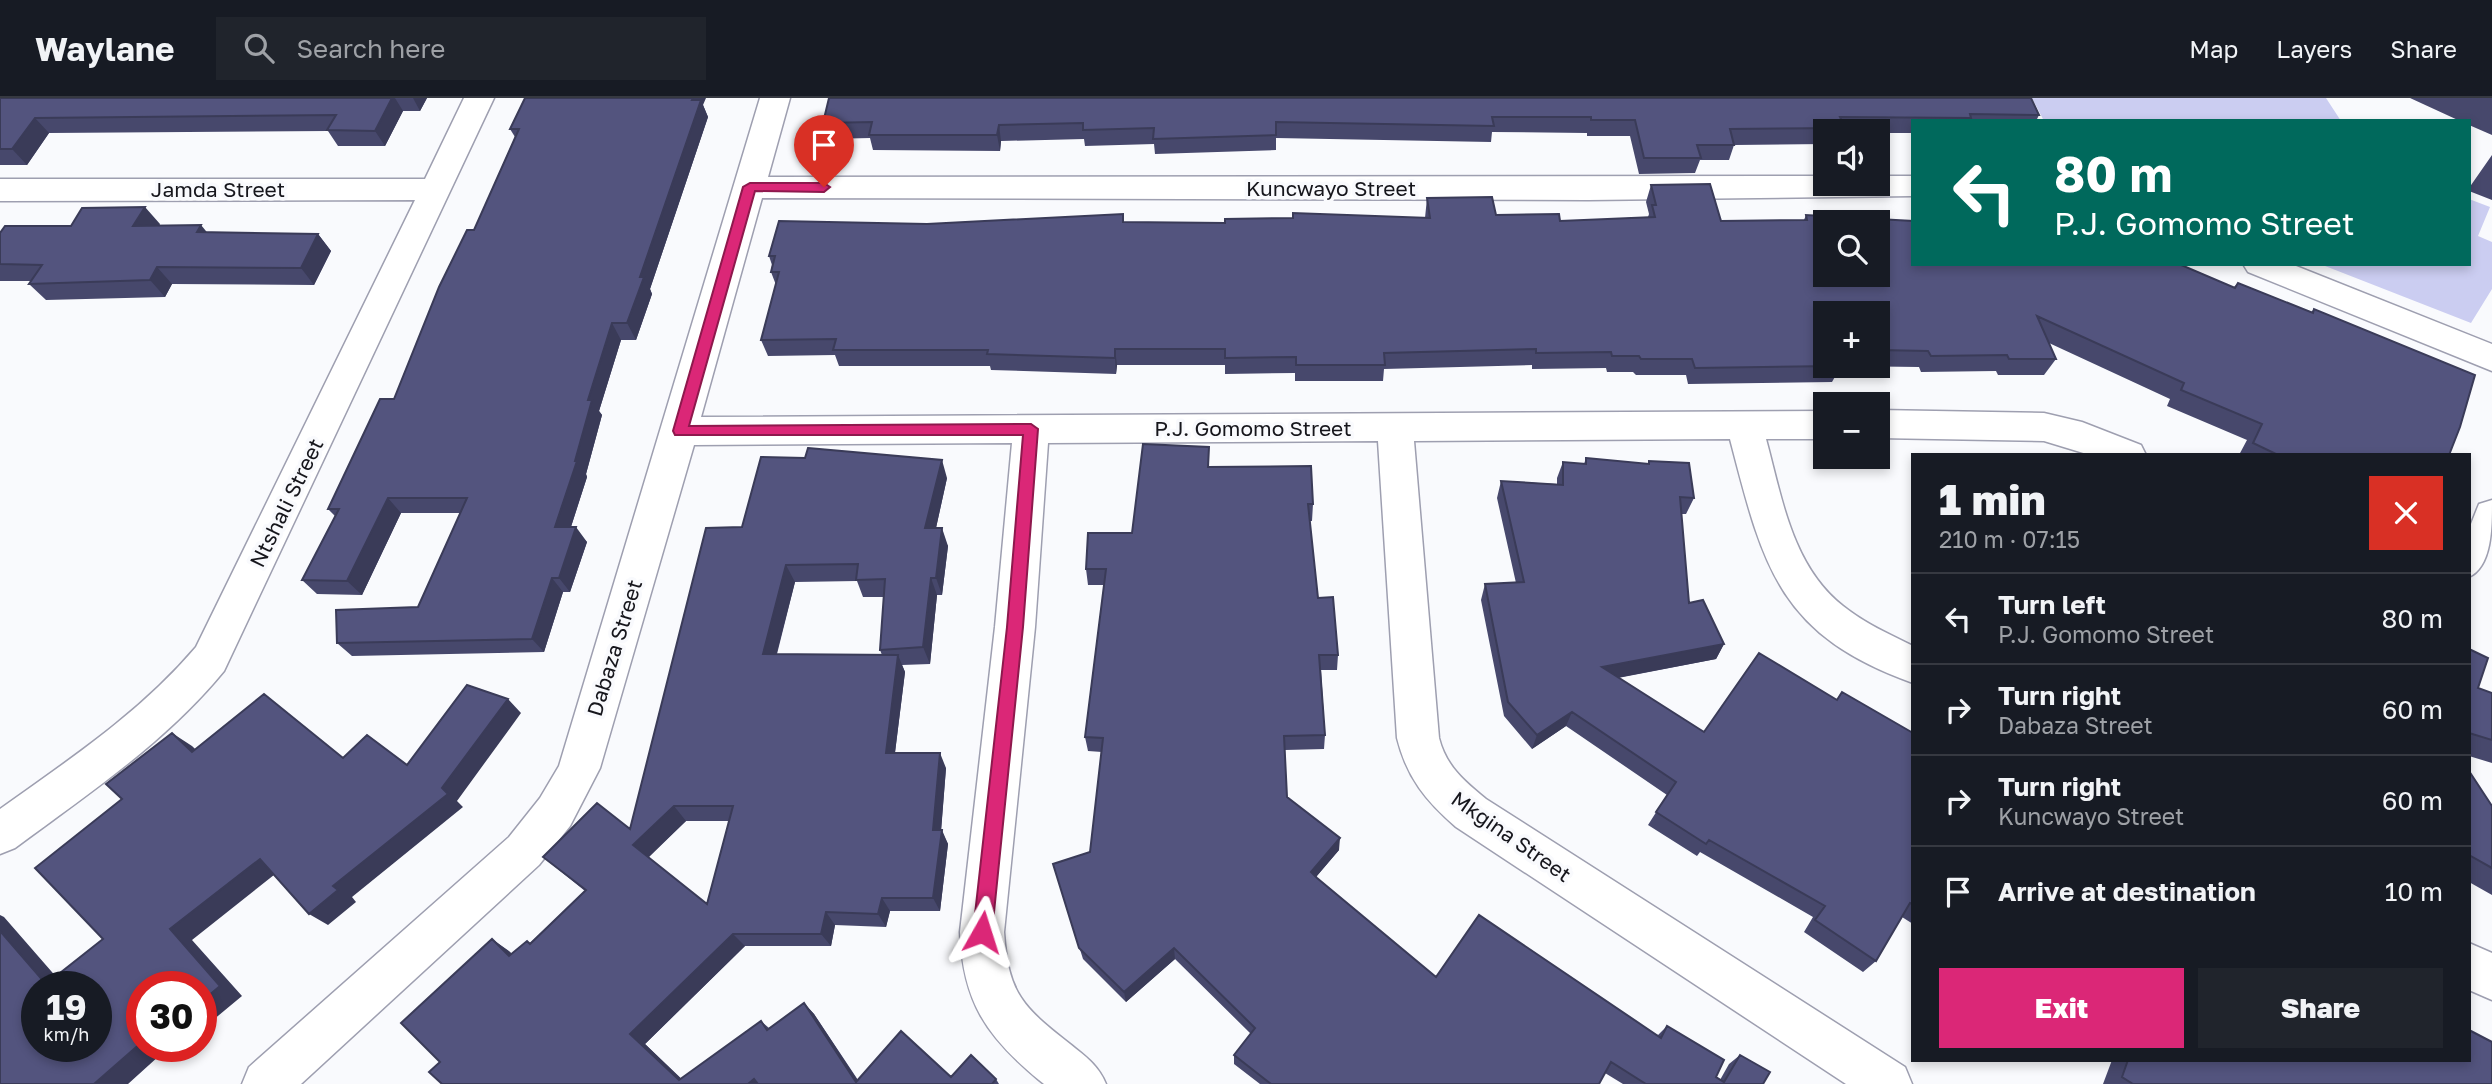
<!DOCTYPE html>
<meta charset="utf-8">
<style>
:root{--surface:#171b24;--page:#20242c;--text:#f1f3f6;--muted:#9ea1a6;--line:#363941;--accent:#db2777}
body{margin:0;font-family:"Golos Text",sans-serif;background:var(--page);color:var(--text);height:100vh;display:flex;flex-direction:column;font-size:26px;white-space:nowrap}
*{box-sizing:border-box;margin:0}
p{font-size:23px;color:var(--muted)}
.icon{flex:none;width:38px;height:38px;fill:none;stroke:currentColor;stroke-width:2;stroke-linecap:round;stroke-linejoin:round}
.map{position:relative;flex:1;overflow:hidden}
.drawer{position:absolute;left:1911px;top:355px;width:560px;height:609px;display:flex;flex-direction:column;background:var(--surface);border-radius:0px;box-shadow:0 4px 10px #0003}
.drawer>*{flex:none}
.hud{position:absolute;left:1911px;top:21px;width:560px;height:147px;border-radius:0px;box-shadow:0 4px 10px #0003;background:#00695c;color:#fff;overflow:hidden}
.tools{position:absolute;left:1813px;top:21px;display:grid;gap:14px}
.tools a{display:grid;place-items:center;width:77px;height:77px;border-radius:0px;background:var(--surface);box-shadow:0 4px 10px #0003;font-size:35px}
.speed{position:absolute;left:21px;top:873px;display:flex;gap:14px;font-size:35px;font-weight:700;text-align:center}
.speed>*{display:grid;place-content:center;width:91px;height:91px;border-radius:50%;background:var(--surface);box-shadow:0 4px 10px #0003;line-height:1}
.speed small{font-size:18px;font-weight:400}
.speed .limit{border:10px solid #d22;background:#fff;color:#111}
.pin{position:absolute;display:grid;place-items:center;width:60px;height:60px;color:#fff;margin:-72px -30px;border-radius:50% 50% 50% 0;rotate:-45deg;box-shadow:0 0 7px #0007}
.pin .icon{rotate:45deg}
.me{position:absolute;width:77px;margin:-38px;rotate:6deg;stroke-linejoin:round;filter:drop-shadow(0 0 5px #0008)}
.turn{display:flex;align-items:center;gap:24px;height:147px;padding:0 28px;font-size:32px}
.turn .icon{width:91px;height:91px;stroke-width:2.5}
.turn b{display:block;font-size:49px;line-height:60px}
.round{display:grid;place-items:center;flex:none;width:74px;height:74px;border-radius:0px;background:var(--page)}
.overview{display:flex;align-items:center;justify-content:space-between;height:119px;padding:0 28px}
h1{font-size:42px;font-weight:800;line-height:52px}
.primary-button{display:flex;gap:14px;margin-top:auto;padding:14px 28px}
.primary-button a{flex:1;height:80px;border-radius:0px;background:var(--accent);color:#fff;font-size:28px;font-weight:800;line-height:80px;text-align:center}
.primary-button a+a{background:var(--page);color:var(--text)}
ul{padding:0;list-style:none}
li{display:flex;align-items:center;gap:21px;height:91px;padding:0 28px;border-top:2px solid var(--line)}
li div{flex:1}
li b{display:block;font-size:26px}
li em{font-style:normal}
header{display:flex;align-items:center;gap:42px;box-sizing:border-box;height:98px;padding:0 35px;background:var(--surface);border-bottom:2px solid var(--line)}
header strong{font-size:33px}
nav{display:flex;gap:38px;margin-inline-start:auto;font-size:24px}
.search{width:490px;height:63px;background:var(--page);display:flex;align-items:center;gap:18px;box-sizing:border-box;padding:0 24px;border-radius:0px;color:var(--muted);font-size:26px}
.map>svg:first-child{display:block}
.green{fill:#cbcdf1}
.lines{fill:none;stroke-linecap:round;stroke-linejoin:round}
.street-casing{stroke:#9e9fb0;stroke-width:3}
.street{fill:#fff;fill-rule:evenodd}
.wall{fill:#47486c;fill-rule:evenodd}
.shaded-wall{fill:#3a3b58}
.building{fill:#53547e;stroke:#3a3b58;stroke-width:2;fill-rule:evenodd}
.route{fill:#db2777;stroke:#8e194d;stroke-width:2}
.labels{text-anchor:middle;stroke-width:7;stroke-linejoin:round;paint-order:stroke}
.street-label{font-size:21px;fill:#16161c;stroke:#f9fafd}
</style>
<header>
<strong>Waylane</strong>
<div class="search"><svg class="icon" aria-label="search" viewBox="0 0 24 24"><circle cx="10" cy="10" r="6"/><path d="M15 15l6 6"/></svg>Search here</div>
<nav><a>Map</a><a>Layers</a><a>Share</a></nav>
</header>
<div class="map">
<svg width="2492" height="986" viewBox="0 0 2492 986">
<rect width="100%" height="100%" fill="#f9fafd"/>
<!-- green -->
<path class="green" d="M2032,0H2326L2341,23H2044Z
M2469,101L2490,109L2478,138L2492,144V191L2471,225L2320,166H2469Z"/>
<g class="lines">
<!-- street casing -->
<g class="street-casing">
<path id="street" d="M464,0H494L224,573C165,645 89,695 15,750L0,756V711C70,661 140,615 196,549L415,102L0,103V81H425Z
M760,0H790L768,79L1825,78V86H1878V78H1913V98L1588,102L762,100L701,319L1825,313V341H1766C1782,400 1792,468 1843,508C1864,525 1889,536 1913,548V585C1778,537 1763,468 1730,341L1414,343L1439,640C1446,668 1464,683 1486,701L1905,969L1912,986H1846L1456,729C1426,703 1407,680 1397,640L1378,343L1048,345L1035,529L1004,834C1008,896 1023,909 1070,946C1086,959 1098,967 1106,986H1044L1039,982C986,938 963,904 960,834L995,529L1012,345L694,347L600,670L570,728L539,767L301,986H242L249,969L509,739L540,700L559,668Z
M2243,166H2291L2492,246V273L2248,174Z
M1878,312L2044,315L2082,324L2141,347L2146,357H2090L2044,343L1878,340Z
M2492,402C2492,430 2492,468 2469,479V431L2479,406Z
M2469,845L2492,855V902L2469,892Z"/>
</g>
<!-- street -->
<use href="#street" class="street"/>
</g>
<!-- wall -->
<path class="wall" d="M0,0H427L420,13H403L385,48H338L328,33L49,35L27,67H0Z
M829,0L2039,17L2036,23H1913V35H1878V33H1825V46L1734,47L1729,62H1700L1695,75L1639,76L1630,38H1587V35L1492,34L1491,44L1276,40V52L1155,56L1154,46L1085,48L1084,41L1001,43L1000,53L873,52L870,40L828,41L823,25Z
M2410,0H2492V37L2469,27V23H2460Z
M703,7L708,19L650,191L652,196L636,242H621L599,313L602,317L586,376L587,379L571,429L587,444L570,494H563L544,554L352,558L337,545L418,509L460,415H401L362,497L317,496L302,482L335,418L328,411L394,301L474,132L515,39L510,31Z
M2492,57V102L2469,93V90Z
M1651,87L1721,123L1804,122L1806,117L2234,189L2238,185L2311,214L2314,211L2449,357H2239L2247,342L2167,308L2170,301L2049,245L2056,261L2044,277H1998L1996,273L1921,274L1919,269L1841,268L1832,284L1688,286L1686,277H1636L1633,274H1607L1606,270L1532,271V267L1384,271L1383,283H1295V275L1225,276V267H1117L1116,276L991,272L990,268H839L835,257L768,258L761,242L776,187L771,174L772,167L769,158L927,126L1123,116L1124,124L1225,125L1425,120L1427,100L1496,117L1560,123L1648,119L1649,116L1646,104ZM1825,215H1878V268H1841Z
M160,126L158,128L207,135L318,136L331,153L314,187L172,186L165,199L46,202L29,186L31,183H0V135L71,128Z
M1586,360L1648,366L1649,363L1694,400L1686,416H1681L1689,505L1724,546L1716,561L1618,580L1704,634L1837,601L1842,594L1913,635V826L1902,819L1876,863L1863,874L1804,834L1813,819L1700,754L1697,758L1648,727L1667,697L1566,628L1532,651L1504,618L1481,502L1485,486L1516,485L1497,400L1501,383L1557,386V380L1563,364L1584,366Z
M1210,369L1313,406L1312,423H1310L1318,500L1338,557L1337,572H1321L1325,637L1324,651L1285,652L1287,699L1339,752L1316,779L1436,879L1658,937L1667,928L1716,979L1720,982L1729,966L1740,957L1763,986H1623L1605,975L1599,986H1260L1234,966V957L1251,936L1175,861L1126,904L1083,861L1053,766L1090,754L1102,654L1088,653L1085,639L1104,487H1088L1086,471L1132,435Z
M947,380L936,430L948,448L942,497H937L930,566L902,567L905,574L895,655L946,670L941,732L948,746L940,813H890L886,829L835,827L831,848H745L645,946L681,981L761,923L769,930L804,905L814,916L858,982L951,979L996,981L999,986H442L440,964L492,841L512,856L530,845L585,793L543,759L630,731L742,429ZM857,483L863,499H884L880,552L882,557L777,556L795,484ZM686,723H729L707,806L648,759Z
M2469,551L2478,590L2492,595V665L2469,658Z
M2469,673L2492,708V797L2469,784Z
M2112,962H2469L2492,986H2103Z"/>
<!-- shaded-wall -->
<path class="shaded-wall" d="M392,0H395L403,13L385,48L375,33Z
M413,0H427L420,13Z
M693,0H706L703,7L708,19L650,191L652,196L636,242L627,225Z
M35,20L49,35L27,67L12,51Z
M999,27L1001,43L1000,53L997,37Z
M145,109L160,126L148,145L133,128Z
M201,127L215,144L197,134Z
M318,136L331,153L314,187L301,170Z
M157,169L172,186L165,199L150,182Z
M612,225L621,242L599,313L602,317L586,376L587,379L566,444L555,429L575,363L588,302Z
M1115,251L1117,267L1116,276L1115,260Z
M942,362L947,380L932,448L925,430Z
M388,400L401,415L362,497L347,483Z
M576,429L587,444L570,494L559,480Z
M942,430L948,448L942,497L936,480Z
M786,467L795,484L772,573L763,556Z
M552,480L563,494L544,554L532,541Z
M931,480L937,497L930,566L923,549Z
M1724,546L1716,561L1595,584L1602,569Z
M898,557L905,574L893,670L886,655Z
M508,601L521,615L457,703L463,709L352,799L356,804L328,827L309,816L333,788L442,690Z
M1572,614L1566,628L1532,651L1537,637Z
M172,635L192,648L212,667L192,654Z
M940,655L946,670L941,734L942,732L948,746L940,813L933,800V732Z
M674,708L686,723L647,761L633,747Z
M1340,740L1339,752L1310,786L1311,774Z
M260,761L279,773L192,842L242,898L201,932V904L170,831Z
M882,800L890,813L886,829L878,816Z
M826,814L835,827L831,848L821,836Z
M0,817L4,819L65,889L46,886L0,833Z
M733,836L745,848L645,946L687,986L679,982L630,936Z
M492,841L509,853L527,870L509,858Z
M1174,850L1175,861L1126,904L1124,894Z
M804,905L814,916L860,986L856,984Z
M142,944V948H170L128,986H94Z
M754,981L761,986H748Z"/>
<!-- building -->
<path class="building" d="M0,0H392L375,33L327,32L336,17L35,20L12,51H0Z
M525,0H693L692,2H701L640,179H644L627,225H612L588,302H592L575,363H577L555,429H576L559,480H552L532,541L337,545L336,512L418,509L467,400H388L347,483L302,482L339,411H328L380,301H394L439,189L467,132H474L519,31H510Z
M829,0H2031L2039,17L1970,16L1971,20L1840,19L1845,30L1730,31L1734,47H1697L1701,60H1644L1635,22H1591V19H1492L1494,28L1276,24V37L1153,41L1154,30L1083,32V25L999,27L997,37H869L872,24L823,25Z
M1710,86L1721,123L1807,122L1806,117L1913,123V166H2179L2235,190L2238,185L2313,215L2314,211L2475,277L2460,329L2449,357H2278L2253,345L2262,326L2181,292L2184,285L2037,218L2056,261H2009L2007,257L1931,258L1928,253L1878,252V215H1825V268H1834L1695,270L1692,261H1641L1639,258H1612L1611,254L1536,255V251L1384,255L1385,267H1296V259L1225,260V251H1115V260L987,256L988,252H833L836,241L761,242L779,174H771L775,158H769L779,123L927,126L1123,116V124L1225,125V121L1293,120V115L1430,120L1427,100L1492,99L1496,117L1559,116L1560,123L1655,119L1652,107H1656L1651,87ZM1825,124H1878V177H1825Z
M145,109L133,128L201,127L197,134L318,136L301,170L157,169L150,182L29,186L42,167L0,166V135L5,128H71L82,110Z
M1143,346L1209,349L1208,369L1311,368L1313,406H1308L1318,500L1333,499L1338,557H1319L1325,637L1284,638L1287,699L1340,740L1311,774L1317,780L1436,879L1479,817L1661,940L1667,928L1724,962L1716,979L1724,984L1740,957L1770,974L1763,986H1646L1611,964L1599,986H1271L1234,957L1255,930L1174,850L1124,894L1079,850L1053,766L1090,754L1103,640L1085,639L1106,471H1086L1088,435H1132Z
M808,350L942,362L925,430H942L936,480H931L923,549L880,552L885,481L856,482L858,466L786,467L763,556L898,557L886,655H940L933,732H942L933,800H882L878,816L826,814L821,836H733L630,936L679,982L761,923L767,932L804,905L856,984L901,933L951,979L971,957L996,981L992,986H758L754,981L748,986H442L429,974L440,964L401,925L492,841L509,858L527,843L530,846L586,792L543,759L597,705L630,731L706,430L742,429L761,359L805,360ZM674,708H733L707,806L633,747Z
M1586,360L1649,366V363L1689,365L1694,400L1680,399L1689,505L1703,502L1724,546L1602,569L1704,634L1759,555L1837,602L1842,594L1913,635V806L1910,805L1876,863L1815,822L1825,808L1709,742L1706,746L1656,714L1676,684L1572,614L1537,637L1508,604L1485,486L1524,484L1501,383L1563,387V364L1586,366Z
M2469,551L2488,560L2478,590L2492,595V642L2469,635Z
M467,587L508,601L442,690L448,696L333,788L338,792L309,816L260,761L170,831L220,888L201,904V889H142V944L94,986H0V833L46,886L103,841L35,770L122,701L106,686L172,635L192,654L264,596L343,660L367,637L407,667ZM37,889H96V948H37Z
M2469,673L2492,708V770L2469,757Z
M2469,932L2492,944V986H2133L2122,979L2128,962H2469Z"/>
<!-- route -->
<path class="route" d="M750,85H824L830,89L824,94L755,93L689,328L1031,326L1038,331L1023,529L992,834L989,840L982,843L976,840L973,834L1007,529L1023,337H675L673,333L743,89Z"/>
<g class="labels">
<!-- street labels -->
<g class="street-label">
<text x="1331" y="98">Kuncwayo Street</text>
<text x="218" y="99">Jamda Street</text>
<text x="1253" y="338">P.J. Gomomo Street</text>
<text transform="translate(287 405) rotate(-64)" y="7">Ntshali Street</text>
<text transform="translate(615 550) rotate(-73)" y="7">Dabaza Street</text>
<text transform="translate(1511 739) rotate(35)" y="7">Mkgina Street</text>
</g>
</g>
</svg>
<div class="tools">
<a><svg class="icon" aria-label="sound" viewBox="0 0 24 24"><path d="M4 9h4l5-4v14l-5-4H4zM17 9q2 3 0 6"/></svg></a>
<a><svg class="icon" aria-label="search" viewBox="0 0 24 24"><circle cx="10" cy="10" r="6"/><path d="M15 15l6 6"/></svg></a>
<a>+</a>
<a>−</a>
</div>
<div class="speed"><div>19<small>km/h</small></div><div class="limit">30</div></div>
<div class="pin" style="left:824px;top:89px;background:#d93025"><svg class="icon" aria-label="arrive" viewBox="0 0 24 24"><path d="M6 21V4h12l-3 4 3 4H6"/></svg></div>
<svg class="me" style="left:982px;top:834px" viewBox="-20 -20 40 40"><path d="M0-17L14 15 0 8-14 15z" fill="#db2777" stroke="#fff" stroke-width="4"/></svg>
<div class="hud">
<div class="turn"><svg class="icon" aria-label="left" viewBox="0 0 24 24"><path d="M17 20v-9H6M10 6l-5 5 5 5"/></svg><div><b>80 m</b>P.J. Gomomo Street</div></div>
</div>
<section class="drawer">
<div class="overview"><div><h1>1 min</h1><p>210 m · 07:15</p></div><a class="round" style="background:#d93025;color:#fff"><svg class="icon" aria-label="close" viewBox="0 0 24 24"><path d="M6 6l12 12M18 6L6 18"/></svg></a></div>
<ul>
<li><svg class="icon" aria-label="left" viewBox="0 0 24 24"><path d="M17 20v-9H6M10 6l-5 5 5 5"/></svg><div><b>Turn left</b><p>P.J. Gomomo Street</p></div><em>80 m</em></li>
<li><svg class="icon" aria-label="right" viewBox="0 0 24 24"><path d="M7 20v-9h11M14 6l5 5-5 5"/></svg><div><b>Turn right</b><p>Dabaza Street</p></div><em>60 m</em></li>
<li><svg class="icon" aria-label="right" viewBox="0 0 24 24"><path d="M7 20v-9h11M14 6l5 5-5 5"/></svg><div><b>Turn right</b><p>Kuncwayo Street</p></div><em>60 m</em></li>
<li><svg class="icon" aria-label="arrive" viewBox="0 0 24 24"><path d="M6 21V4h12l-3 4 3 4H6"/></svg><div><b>Arrive at destination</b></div><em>10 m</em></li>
</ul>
<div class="primary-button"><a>Exit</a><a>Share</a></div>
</section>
</div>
